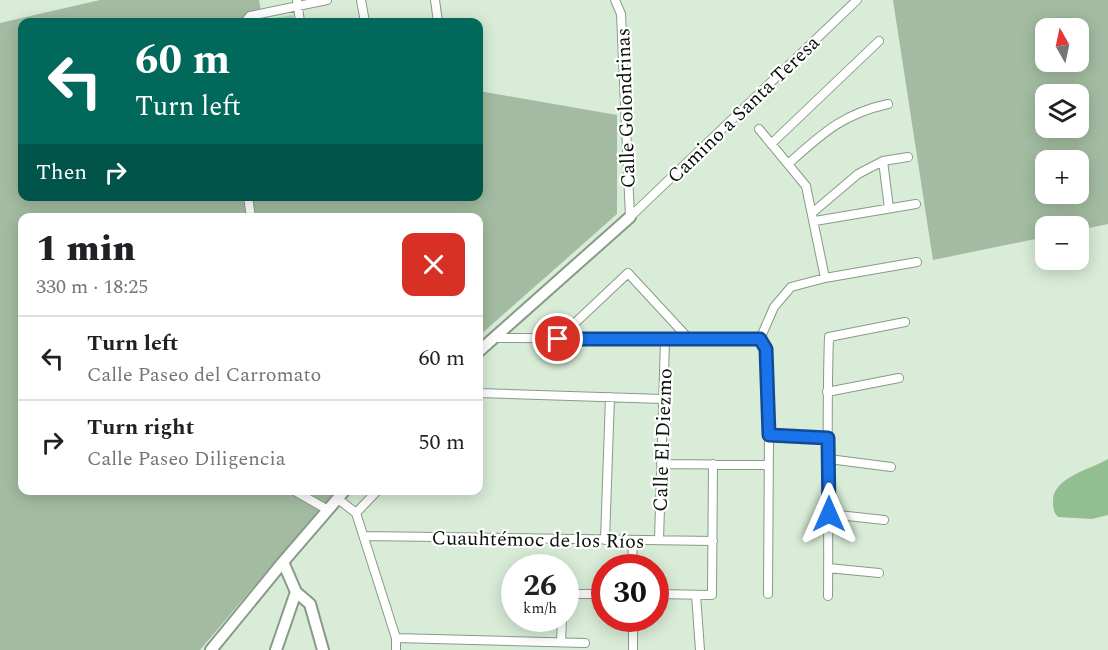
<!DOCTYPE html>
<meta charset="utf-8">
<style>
:root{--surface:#fff;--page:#f6f6f6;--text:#202124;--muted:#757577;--line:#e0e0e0}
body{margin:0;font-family:Spectral,serif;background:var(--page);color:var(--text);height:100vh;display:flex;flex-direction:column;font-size:22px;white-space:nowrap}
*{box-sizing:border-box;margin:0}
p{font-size:20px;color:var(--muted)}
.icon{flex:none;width:33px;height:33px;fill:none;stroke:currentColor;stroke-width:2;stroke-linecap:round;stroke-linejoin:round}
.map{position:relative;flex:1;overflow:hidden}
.side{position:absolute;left:18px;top:213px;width:465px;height:282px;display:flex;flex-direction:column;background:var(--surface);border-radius:12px;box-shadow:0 3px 15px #0003}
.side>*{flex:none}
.guide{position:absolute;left:18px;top:18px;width:465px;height:183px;border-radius:12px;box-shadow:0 3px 15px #0003;background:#00695c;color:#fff;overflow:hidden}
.needle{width:39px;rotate:351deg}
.tools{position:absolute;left:1035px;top:18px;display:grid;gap:12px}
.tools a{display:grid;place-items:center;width:54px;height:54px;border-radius:12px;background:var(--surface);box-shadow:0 3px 15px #0003;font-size:30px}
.speed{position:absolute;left:501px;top:554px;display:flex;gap:12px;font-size:30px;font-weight:700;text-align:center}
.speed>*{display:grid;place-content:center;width:78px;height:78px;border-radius:50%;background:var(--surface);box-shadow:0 3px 15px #0003;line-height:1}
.speed small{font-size:15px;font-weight:400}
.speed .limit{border:9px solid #d22;background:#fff;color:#111}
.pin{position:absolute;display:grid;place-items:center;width:51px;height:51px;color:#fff;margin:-26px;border:3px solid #fff;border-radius:50%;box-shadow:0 2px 6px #0007}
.me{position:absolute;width:66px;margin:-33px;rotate:0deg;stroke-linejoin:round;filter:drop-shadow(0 0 4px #0008)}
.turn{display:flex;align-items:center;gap:21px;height:126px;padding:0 18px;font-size:27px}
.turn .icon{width:78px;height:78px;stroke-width:2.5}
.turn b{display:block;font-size:42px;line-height:51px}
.then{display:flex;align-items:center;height:57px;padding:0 18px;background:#0003;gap:12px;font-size:22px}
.round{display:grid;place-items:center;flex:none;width:63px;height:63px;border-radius:12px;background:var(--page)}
.overview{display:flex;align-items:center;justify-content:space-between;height:102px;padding:0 18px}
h1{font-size:36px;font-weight:800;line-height:45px}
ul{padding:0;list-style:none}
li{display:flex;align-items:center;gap:18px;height:84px;padding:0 18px;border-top:2px solid var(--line)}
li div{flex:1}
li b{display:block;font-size:22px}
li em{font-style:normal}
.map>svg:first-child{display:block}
.green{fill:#a3bca1;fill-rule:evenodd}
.water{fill:#93be91}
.building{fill:#abd8a9}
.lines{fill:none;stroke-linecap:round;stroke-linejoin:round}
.street-casing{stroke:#889b87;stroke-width:10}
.secondary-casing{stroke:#889b87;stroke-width:14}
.street{stroke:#fff;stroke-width:8}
.secondary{stroke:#fff;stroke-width:10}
.route-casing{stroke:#114b97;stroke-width:15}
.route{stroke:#1a73e8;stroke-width:10}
.labels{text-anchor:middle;stroke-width:4.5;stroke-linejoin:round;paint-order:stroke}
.street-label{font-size:20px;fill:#0a110a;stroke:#fff}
</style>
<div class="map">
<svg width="1108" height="650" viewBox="0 0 1108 650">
<rect width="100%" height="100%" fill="#d8ecd7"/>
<!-- green -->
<path class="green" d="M100,0H259L263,22H22V196H478L479,91L617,115V214L479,336L478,218H22V490L335,491L200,650H0V23Z
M893,0H1108V224L1079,230L1078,226H1046L1045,237L933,260ZM1046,28H1078V62H1046ZM1046,94H1078V128H1046ZM1046,160H1078V194H1046Z"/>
<!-- water -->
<path class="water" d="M1108,459V515L1092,519L1058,517C1053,512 1053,507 1053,499C1055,477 1091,469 1108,459Z"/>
<!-- building -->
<path class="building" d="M293,15L294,22H273V18Z"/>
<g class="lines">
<!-- street casing -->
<g class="street-casing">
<path id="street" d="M297,0L300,22
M361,0L365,22
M435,0L438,22
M615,0L621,14L630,217
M245,22L250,16L327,0
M759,129L806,186L825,278
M771,144L879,41
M883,161L889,208
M788,164C822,134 842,114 888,104
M248,196L251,218
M812,213L858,174L883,161L908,157
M630,217L857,0
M815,221L916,204
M495,338L760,339L774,307L791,287L825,278L917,262
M558,339L628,273L690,340
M760,339L766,349L769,435L768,594
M827,392L899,378
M478,393L663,399
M769,435L828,438
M829,459L891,467
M661,464L768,465
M293,490L328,510
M338,499L356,513L396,638V650
M356,513L378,490
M829,514L884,520
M364,536L713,541
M605,540L610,397
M659,540L665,340
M632,567L633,540
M828,568L879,573
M566,594H604
M656,594L712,595L713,464
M696,595L700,650
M828,596C829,510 826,423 829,337L905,322
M633,618V650
M396,638L585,643
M561,642L562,618"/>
</g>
<!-- secondary casing -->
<g class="secondary-casing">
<path id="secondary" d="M478,352L630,217
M296,592L310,604L323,650
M211,650L283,562L345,490
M276,650L296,592L283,562"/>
</g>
<!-- street -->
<use href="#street" class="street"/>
<!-- secondary -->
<use href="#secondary" class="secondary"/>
</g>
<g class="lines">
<!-- route casing -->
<g class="route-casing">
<path id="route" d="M558,339H760L766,349L769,435L828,438L829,514"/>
</g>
<!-- route -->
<use href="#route" class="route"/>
</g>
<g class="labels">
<!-- street labels -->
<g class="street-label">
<text transform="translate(625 108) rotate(-92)" y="7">Calle Golondrinas</text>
<text transform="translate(743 109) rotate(-44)" y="7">Camino a Santa Teresa</text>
<text transform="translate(662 440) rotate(-88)" y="7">Calle El Diezmo</text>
<text transform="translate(538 539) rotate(1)" y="7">Cuauhtémoc de los Ríos</text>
</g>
</g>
</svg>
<div class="tools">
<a><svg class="needle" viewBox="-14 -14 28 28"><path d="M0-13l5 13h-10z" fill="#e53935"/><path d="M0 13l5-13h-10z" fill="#757577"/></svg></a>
<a><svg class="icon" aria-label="layers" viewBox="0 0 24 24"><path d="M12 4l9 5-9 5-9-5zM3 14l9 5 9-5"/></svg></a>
<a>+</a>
<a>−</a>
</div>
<div class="speed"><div>26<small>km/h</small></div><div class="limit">30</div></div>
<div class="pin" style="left:558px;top:339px;background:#d93025"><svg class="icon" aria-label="arrive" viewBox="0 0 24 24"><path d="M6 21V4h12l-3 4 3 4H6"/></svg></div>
<svg class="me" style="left:829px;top:514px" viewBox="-20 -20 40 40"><path d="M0-17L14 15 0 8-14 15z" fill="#1a73e8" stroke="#fff" stroke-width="4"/></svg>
<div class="guide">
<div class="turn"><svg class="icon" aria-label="left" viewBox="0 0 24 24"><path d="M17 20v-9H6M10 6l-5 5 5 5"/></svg><div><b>60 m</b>Turn left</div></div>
<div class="then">Then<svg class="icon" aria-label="right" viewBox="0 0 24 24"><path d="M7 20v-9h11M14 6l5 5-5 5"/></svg></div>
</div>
<section class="side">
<div class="overview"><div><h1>1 min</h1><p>330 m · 18:25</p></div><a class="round" style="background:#d93025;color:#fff"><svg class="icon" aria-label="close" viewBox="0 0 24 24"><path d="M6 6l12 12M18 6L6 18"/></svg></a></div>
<ul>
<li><svg class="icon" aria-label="left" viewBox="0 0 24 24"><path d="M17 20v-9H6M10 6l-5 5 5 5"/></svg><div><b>Turn left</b><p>Calle Paseo del Carromato</p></div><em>60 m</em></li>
<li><svg class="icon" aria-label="right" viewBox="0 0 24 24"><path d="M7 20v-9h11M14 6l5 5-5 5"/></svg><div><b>Turn right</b><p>Calle Paseo Diligencia</p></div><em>50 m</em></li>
</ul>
</section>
</div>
